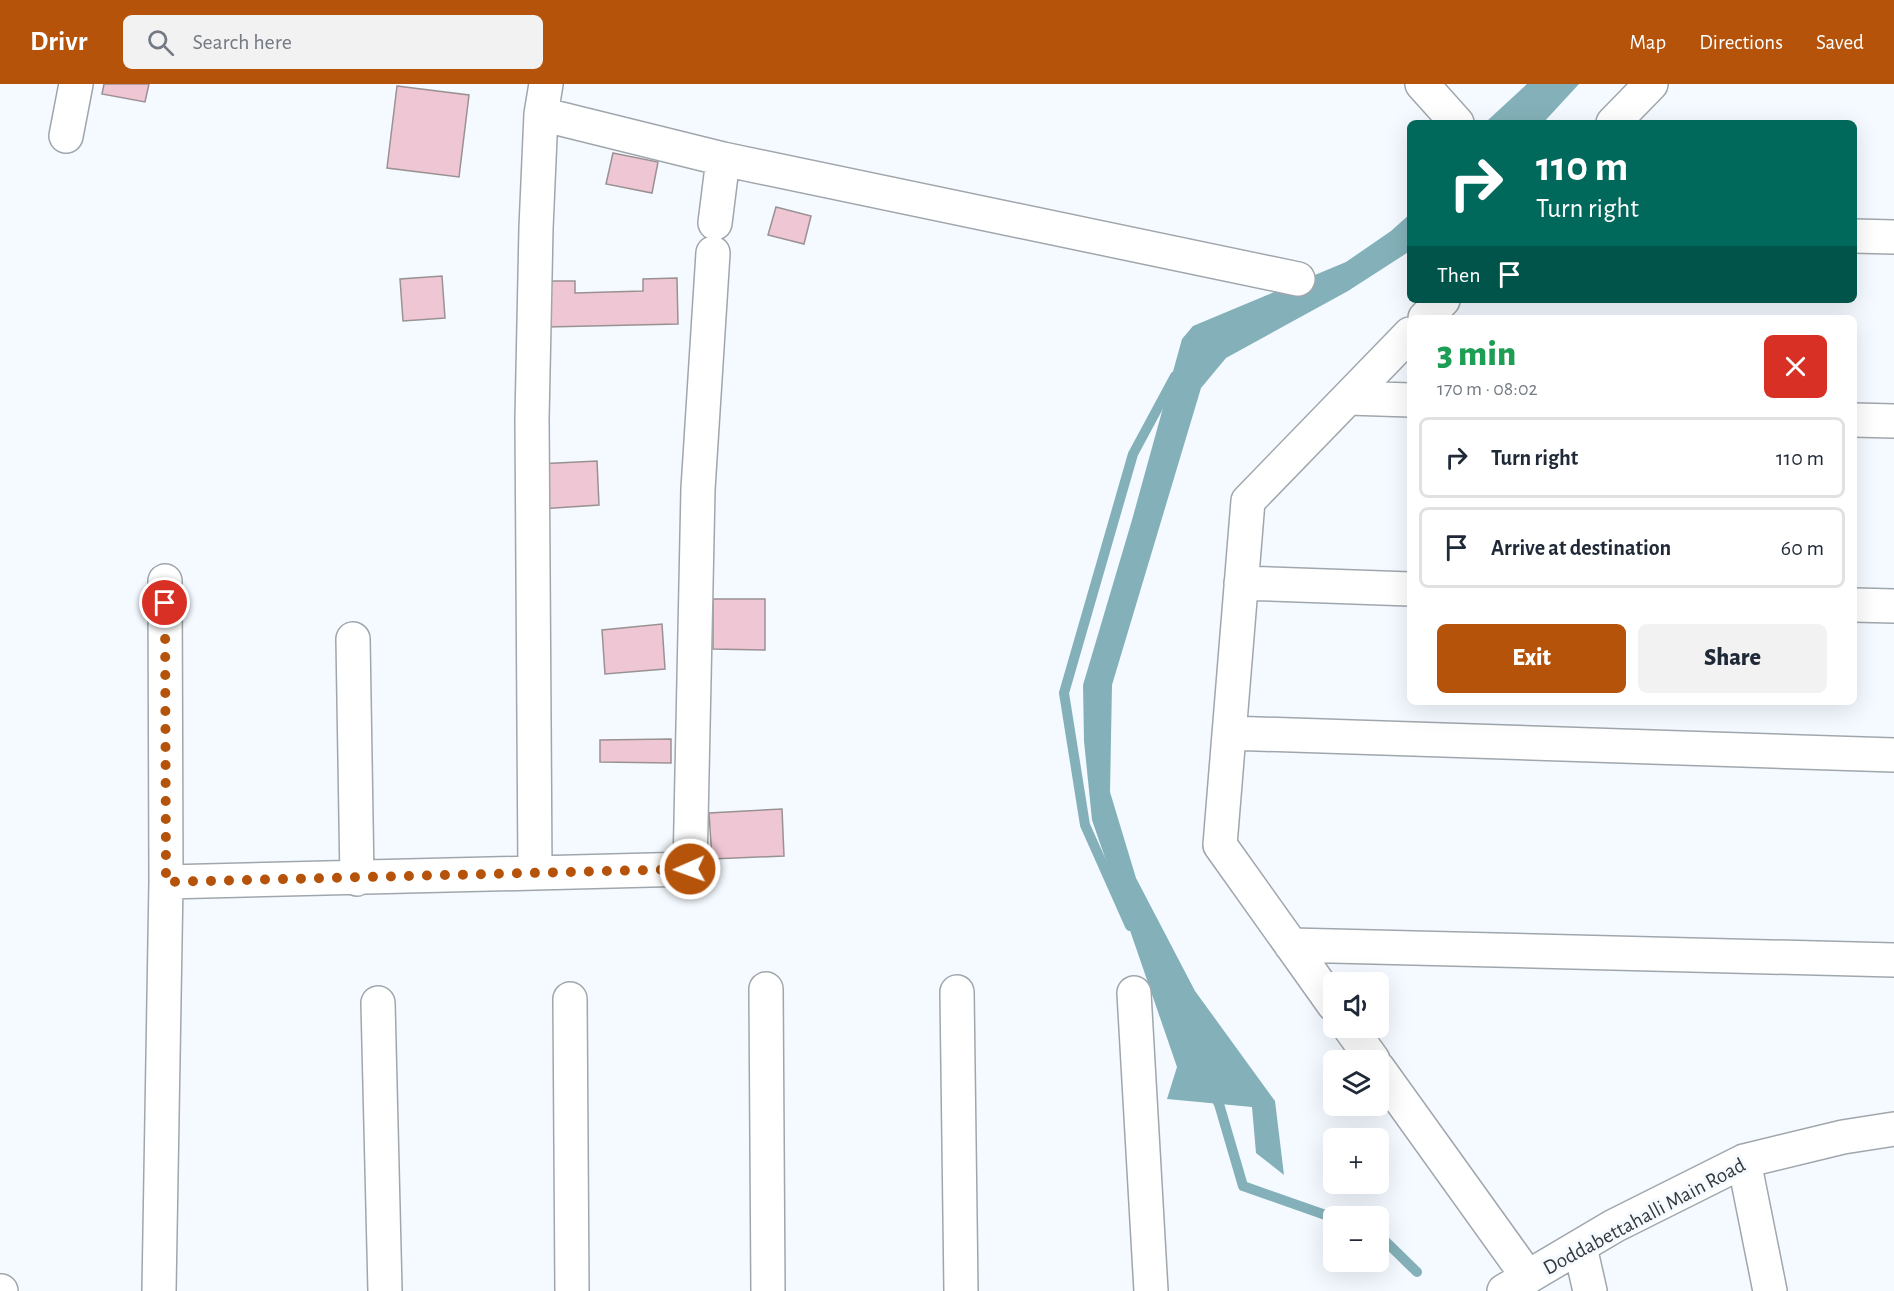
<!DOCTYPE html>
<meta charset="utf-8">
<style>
:root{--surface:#fff;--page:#f2f2f3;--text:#1f2937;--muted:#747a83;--line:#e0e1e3;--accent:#b45309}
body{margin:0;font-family:"Alegreya Sans",sans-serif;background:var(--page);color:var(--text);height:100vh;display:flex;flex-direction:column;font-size:22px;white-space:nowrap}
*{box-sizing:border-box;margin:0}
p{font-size:20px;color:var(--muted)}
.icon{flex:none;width:33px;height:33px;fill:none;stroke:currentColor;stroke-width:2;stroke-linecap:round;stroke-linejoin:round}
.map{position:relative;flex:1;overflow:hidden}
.drawer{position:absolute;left:1407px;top:231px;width:450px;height:390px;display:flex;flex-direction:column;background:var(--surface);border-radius:9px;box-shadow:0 6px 24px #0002}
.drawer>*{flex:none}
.top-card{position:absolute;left:1407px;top:36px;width:450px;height:183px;border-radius:9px;box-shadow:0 6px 24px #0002;background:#00695c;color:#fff;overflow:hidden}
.tools{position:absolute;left:1323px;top:888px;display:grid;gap:12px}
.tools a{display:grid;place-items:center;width:66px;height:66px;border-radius:9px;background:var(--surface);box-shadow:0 6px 24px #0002;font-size:30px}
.pin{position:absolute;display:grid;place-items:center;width:51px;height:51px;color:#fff;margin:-26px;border:3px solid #fff;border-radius:50%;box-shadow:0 2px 6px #0007}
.me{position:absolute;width:66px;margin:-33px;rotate:268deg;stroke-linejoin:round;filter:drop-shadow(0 0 4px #0008)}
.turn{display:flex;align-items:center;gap:21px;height:126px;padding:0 30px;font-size:27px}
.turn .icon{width:78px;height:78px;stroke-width:2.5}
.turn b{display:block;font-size:42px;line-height:51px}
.then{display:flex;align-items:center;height:57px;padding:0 30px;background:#0003;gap:12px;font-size:22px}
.round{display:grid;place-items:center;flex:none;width:63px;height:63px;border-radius:9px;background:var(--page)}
.headline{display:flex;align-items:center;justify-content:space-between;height:102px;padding:0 30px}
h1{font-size:36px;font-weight:800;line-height:45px;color:#1e9e55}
.button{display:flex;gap:12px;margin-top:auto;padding:12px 30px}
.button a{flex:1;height:69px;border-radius:9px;background:var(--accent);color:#fff;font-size:24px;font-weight:800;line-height:69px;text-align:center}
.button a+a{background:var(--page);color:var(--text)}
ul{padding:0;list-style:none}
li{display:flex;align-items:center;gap:18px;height:81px;margin:0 12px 9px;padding:0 18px;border:3px solid var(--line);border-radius:9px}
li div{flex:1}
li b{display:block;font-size:22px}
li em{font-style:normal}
header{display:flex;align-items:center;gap:36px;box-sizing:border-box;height:84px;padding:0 30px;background:var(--accent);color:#fff}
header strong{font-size:28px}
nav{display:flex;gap:33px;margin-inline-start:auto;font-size:21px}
.search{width:420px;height:54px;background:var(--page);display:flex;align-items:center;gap:15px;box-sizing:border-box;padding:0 21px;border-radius:9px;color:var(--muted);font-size:22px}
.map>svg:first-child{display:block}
.water{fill:#84b1b9}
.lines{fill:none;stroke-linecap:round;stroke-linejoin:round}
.stream{stroke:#84b1b9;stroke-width:10}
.building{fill:#efc6d4;stroke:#9a9193;stroke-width:1.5}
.minor-casing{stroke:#a0a7ac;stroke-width:36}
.minor{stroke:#fff;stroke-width:33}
.route{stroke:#b45309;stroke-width:10;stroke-dasharray:0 18}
.labels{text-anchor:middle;stroke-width:6;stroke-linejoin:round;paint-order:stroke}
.street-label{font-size:21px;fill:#36393b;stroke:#f4faff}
</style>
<header>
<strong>Drivr</strong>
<div class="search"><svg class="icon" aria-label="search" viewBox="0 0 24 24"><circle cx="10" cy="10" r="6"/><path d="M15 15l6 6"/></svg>Search here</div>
<nav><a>Map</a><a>Directions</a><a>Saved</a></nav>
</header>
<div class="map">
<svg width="1894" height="1207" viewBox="0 0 1894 1207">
<rect width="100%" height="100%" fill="#f4faff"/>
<!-- water -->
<path class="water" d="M1527,0H1579L1543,39H1489L1487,37Z
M1410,130V167L1348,207L1226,274L1201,304L1112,601L1110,708L1136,794L1195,907L1275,1017L1284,1091L1256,1069L1252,1023L1167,1015L1177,983L1092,736L1084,657L1083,601L1132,436L1182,255L1193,242L1346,178L1391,147Z"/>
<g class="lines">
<!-- stream -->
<path class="stream" d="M1130,842L1085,741L1064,609L1133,370L1175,292
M1213,1009L1219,1020L1243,1102L1334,1134
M1378,1150L1417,1188"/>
</g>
<!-- building -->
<path class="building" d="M104,0H149L145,18L102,10Z
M397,2L469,11L459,93L387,84Z
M613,69L658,78L652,109L606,100Z
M776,123L811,132L804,160L768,151Z
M442,192L445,234L403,237L400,195Z
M677,194L678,240L547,243L545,197H575V209L643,207V195Z
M597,377L599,421L540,425L537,380Z
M713,515H765V566L713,565Z
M662,540L665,585L605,590L602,546Z
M671,655V679L600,678V656Z
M782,725L784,772L712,775L709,729Z"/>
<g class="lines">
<!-- minor casing -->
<g class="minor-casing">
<path id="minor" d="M1422,0L1457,39
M541,30L723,75L1298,195
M1613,39L1651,0
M66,52L76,0
M715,139L723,75
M1854,152L1894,153
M1425,234L1443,216
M1349,314L1410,316
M1854,336L1894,337
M1241,499L1410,505
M1854,521L1894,522
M353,555L357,795
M1229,649L1894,671
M535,789L690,785L698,405L713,169
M166,798L535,789L532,335L536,144L541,30L546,0
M1291,861L1894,876
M766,905L768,1207
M957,908L961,1207
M1134,909L1151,1207
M570,915L572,1207
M378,919L385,1207
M1334,921L1220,761L1248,417L1410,250
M1350,944L1373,976
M1378,984L1528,1193
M1744,1077L1770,1207
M1580,1163L1590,1207
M0,1207H1
M159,1207L166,798L165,497
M1504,1207L1614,1142L1744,1077L1843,1053L1894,1045"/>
</g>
<!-- minor -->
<use href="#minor" class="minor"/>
</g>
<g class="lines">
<!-- route -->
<path class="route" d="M165,519L166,798L690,785"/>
</g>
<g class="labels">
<!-- street labels -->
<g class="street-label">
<text transform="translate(1644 1132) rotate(-28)" y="7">Doddabettahalli Main Road</text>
</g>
</g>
</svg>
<div class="tools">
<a><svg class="icon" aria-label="sound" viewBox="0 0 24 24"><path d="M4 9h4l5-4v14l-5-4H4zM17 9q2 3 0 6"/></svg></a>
<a><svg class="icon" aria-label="layers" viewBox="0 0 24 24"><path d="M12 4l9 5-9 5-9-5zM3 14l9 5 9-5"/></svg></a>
<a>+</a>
<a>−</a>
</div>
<div class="pin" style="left:165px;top:519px;background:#d93025"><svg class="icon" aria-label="arrive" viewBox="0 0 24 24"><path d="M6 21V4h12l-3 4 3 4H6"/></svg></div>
<svg class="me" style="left:690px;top:785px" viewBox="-20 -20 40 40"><circle r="17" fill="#b45309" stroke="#fff" stroke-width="3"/><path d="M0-11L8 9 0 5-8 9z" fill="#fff"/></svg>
<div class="top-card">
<div class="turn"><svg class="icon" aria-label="right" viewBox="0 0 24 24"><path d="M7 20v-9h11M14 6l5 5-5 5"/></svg><div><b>110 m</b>Turn right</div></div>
<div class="then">Then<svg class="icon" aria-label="arrive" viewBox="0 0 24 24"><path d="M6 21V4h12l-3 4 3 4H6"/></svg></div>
</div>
<section class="drawer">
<div class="headline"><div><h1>3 min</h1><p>170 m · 08:02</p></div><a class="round" style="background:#d93025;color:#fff"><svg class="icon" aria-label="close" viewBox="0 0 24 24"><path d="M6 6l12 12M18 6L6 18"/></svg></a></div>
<ul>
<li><svg class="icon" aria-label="right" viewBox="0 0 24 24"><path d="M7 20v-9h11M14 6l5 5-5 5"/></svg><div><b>Turn right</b></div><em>110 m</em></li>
<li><svg class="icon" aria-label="arrive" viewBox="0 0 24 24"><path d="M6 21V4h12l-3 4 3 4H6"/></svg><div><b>Arrive at destination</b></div><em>60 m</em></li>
</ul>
<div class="button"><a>Exit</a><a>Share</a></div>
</section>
</div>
